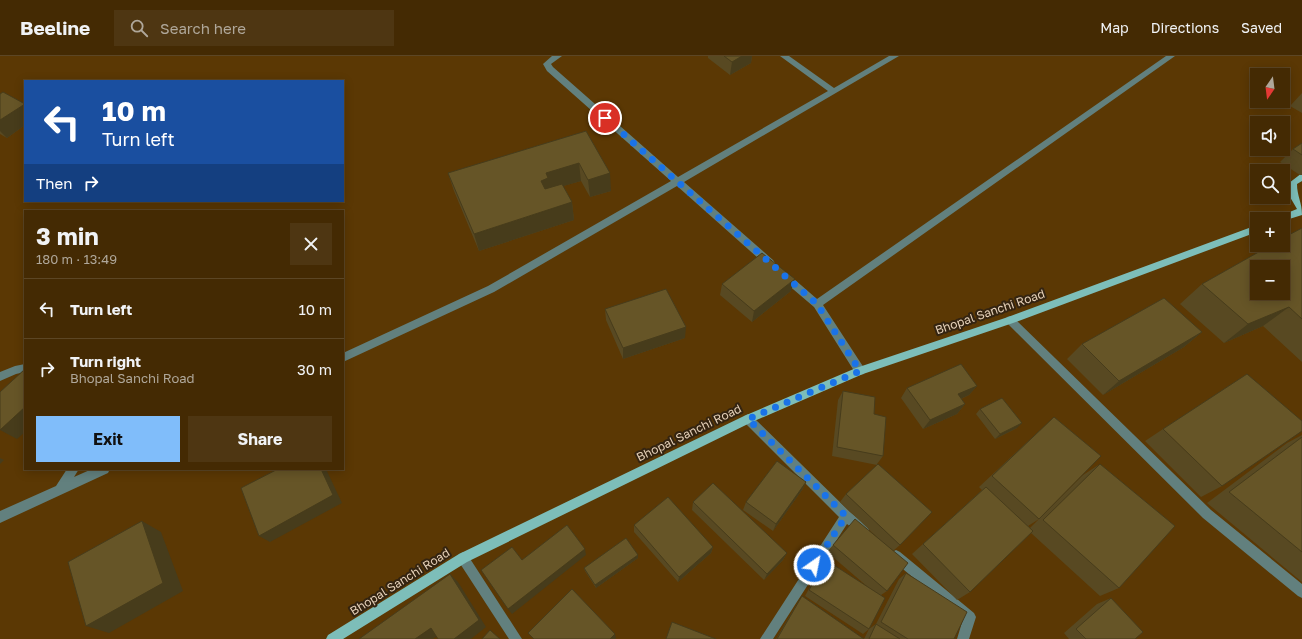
<!DOCTYPE html>
<meta charset="utf-8">
<style>
:root{--surface:#442a03;--page:#4e3612;--text:#f1f3f6;--muted:#afa79a;--line:#5c4625;--accent:#80bdfa}
body{margin:0;font-family:"Golos Text",sans-serif;background:var(--page);color:var(--text);height:100vh;display:flex;flex-direction:column;font-size:15px;white-space:nowrap}
*{box-sizing:border-box;margin:0}
p{font-size:13px;color:var(--muted)}
.icon{flex:none;width:22px;height:22px;fill:none;stroke:currentColor;stroke-width:2;stroke-linecap:round;stroke-linejoin:round}
.map{position:relative;flex:1;overflow:hidden}
.side{position:absolute;left:24px;top:154px;width:320px;height:260px;display:flex;flex-direction:column;background:var(--surface);border-radius:0px;box-shadow:0 2px 10px #0003,0 0 0 1px var(--line)}
.side>*{flex:none}
.banner{position:absolute;left:24px;top:24px;width:320px;height:122px;border-radius:0px;box-shadow:0 2px 10px #0003,0 0 0 1px var(--line);background:#1a4fa0;color:#fff;overflow:hidden}
.needle{width:26px;rotate:194deg}
.buttons{position:absolute;left:1250px;top:12px;display:grid;gap:8px}
.buttons a{display:grid;place-items:center;width:40px;height:40px;border-radius:0px;background:var(--surface);box-shadow:0 2px 10px #0003,0 0 0 1px var(--line);font-size:20px}
.pin{position:absolute;display:grid;place-items:center;width:34px;height:34px;color:#fff;margin:-17px;border:2px solid #fff;border-radius:50%;box-shadow:0 1px 4px #0007}
.me{position:absolute;width:44px;margin:-22px;rotate:33deg;stroke-linejoin:round;filter:drop-shadow(0 0 3px #0008)}
.turn{display:flex;align-items:center;gap:14px;height:84px;padding:0 12px;font-size:18px}
.turn .icon{width:52px;height:52px;stroke-width:2.5}
.turn b{display:block;font-size:28px;line-height:34px}
.then{display:flex;align-items:center;height:38px;padding:0 12px;background:#0003;gap:8px;font-size:15px}
.round{display:grid;place-items:center;flex:none;width:42px;height:42px;border-radius:0px;background:var(--page)}
.summary{display:flex;align-items:center;justify-content:space-between;height:68px;padding:0 12px}
h1{font-size:24px;font-weight:700;line-height:30px}
.cta{display:flex;gap:8px;margin-top:auto;padding:8px 12px}
.cta a{flex:1;height:46px;border-radius:0px;background:var(--accent);color:#111;font-size:16px;font-weight:700;line-height:46px;text-align:center}
.cta a+a{background:var(--page);color:var(--text)}
ul{padding:0;list-style:none}
li{display:flex;align-items:center;gap:12px;height:60px;padding:0 12px;border-top:1px solid var(--line)}
li div{flex:1}
li b{display:block;font-size:15px}
li em{font-style:normal}
header{display:flex;align-items:center;gap:24px;box-sizing:border-box;height:56px;padding:0 20px;background:var(--surface);border-bottom:1px solid var(--line)}
header strong{font-size:19px}
nav{display:flex;gap:22px;margin-inline-start:auto;font-size:14px}
.search{width:280px;height:36px;background:var(--page);display:flex;align-items:center;gap:10px;box-sizing:border-box;padding:0 14px;border-radius:0px;color:var(--muted);font-size:15px}
.map>svg:first-child{display:block}
.lines{fill:none;stroke-linecap:round;stroke-linejoin:round}
.minor{fill:#62807e;fill-rule:evenodd}
.major{fill:#7dbeb9;fill-rule:evenodd}
.wall{fill:#584922}
.shaded-wall{fill:#473c1b}
.building{fill:#665527;stroke:#473c1b;fill-rule:evenodd}
.route{stroke:#1a73e8;stroke-width:7;stroke-dasharray:0 12.6}
.labels{text-anchor:middle;stroke-width:4;stroke-linejoin:round;paint-order:stroke}
.street-label{font-size:12px;fill:#e6d1b9;stroke:#342411}
</style>
<header>
<strong>Beeline</strong>
<div class="search"><svg class="icon" aria-label="search" viewBox="0 0 24 24"><circle cx="10" cy="10" r="6"/><path d="M15 15l6 6"/></svg>Search here</div>
<nav><a>Map</a><a>Directions</a><a>Saved</a></nav>
</header>
<div class="map">
<svg width="1302" height="583" viewBox="0 0 1302 583">
<rect width="100%" height="100%" fill="#5b3804"/>
<g class="lines">
<!-- minor -->
<path class="minor" d="M552,0H562L551,8L553,11L678,121L828,35L780,0H789L834,32L889,0H899L684,126L773,204L775,207L773,210H767L677,130L494,236L343,306V297L488,230L671,125L547,15L543,8Z
M1166,0H1175L823,249L864,312L865,315L864,318L860,319L856,318L814,251L780,222L778,219L780,216H786L817,243Z
M1010,260L1013,261L1211,454L1302,528V542L1298,540L1203,462L1007,267L1005,264L1007,261Z
M25,308V316L16,318L0,325V316L15,310Z
M748,358L752,360L850,456L867,470L869,474L867,478L863,480L847,468L773,583H760L839,461L744,366L743,363L744,360Z
M67,413H79L74,421L92,413H110L108,417L0,467V455L56,430Z
M896,494L900,496L974,557L976,561L969,583H957L963,563L892,504L890,500L892,496Z
M463,496L467,498L522,583H509L459,506L457,502L459,498Z"/>
<!-- major -->
<path class="major" d="M1302,117V125L1297,128C1297,140 1302,146 1302,159L1283,165V163H1276L1277,161L1297,153L1290,141L1289,127Z
M1257,169V176L1013,267L863,318L752,366L467,506L343,583H326L328,579L459,498L744,360L856,312L1008,261Z"/>
</g>
<!-- wall -->
<path class="wall" d="M708,0H752L751,7L730,19L708,2Z
M1302,37V57L1290,50Z
M0,38L25,48V69L7,82L0,78Z
M586,75L611,135L590,141L581,125L563,130L572,146L574,164L479,195L454,135L448,117Z
M1302,87V119H1300L1280,106L1293,93Z
M1302,172V306L1263,270L1224,287L1180,248L1202,228Z
M722,228L791,235L752,266L720,239Z
M605,253L685,282L623,303L606,264Z
M1202,276L1184,291L1103,339L1067,303L1082,288Z
M977,330L969,339L961,343L965,348L957,358L923,373L901,342L907,332Z
M843,335L874,358L883,400L877,408L900,489L893,495L887,535L881,539L869,573L863,578L805,540L821,510L826,504L869,532L827,496L833,489L880,484L840,446L846,438L877,409L832,400L838,344Z
M980,353L1017,372L995,383L976,358Z
M1163,373L1222,430L1201,441L1145,385Z
M1040,374L1039,463L1028,470L1030,472L1083,419L1100,408L1119,532L1100,540L1031,477L970,536L957,544L912,498L982,434L979,431Z
M1302,379V526L1207,447L1287,387Z
M806,426L802,434L773,475L743,454L746,446Z
M693,446L787,497L783,504L764,524L692,454Z
M634,469L713,491L711,497L678,526L634,476Z
M638,499V502L596,532L585,515L584,512Z
M906,517L954,583H864L869,573L876,568L899,523Z
M802,540L864,583H776L798,546Z
M1111,542L1135,583H1069L1064,577L1097,548Z"/>
<!-- shaded-wall -->
<path class="shaded-wall" d="M742,0H752L751,7L730,19L732,6Z
M25,48V69L7,82L0,75V64Z
M579,107L581,125L550,134L545,142L541,125L546,117Z
M610,117L611,135L590,141L588,124Z
M572,146L574,164L479,195L474,178Z
M795,223L791,235L752,266L754,255Z
M1289,251L1263,270L1224,287L1248,268Z
M686,271L685,282L623,303V292Z
M1202,276L1184,291L1103,339L1119,325Z
M977,330L969,339L950,348L958,338Z
M965,348L957,358L923,373L930,364Z
M25,351V376L17,383L0,374Z
M1022,367L1017,372L995,383L1000,378Z
M0,402L4,404L0,408Z
M321,413H326L342,447L270,486L259,480Z
M806,426L802,434L773,475L776,468Z
M142,465L161,476L183,535L109,577L86,570Z
M713,491L711,497L678,526L679,521Z
M585,493L586,499L512,558L508,553Z
M787,497L783,504L764,524L767,518Z
M638,499V502L596,532L595,529Z
M450,518L458,526L486,571L471,583H454Z
M431,572L440,578L433,583H415Z
M615,578L616,582L615,583H610Z"/>
<!-- building -->
<path class="building" d="M724,0H742L732,6Z
M3,36L25,48L0,64V38Z
M586,75L610,117L588,124L579,107L546,117L548,122L541,125L545,133L562,128L572,146L474,178L448,117Z
M1302,87V99L1293,93Z
M1302,172V263L1289,251L1248,268L1202,228L1271,189H1283V182ZM1257,211H1283V237H1257Z
M762,197L795,223L754,255L722,228Z
M666,233L686,271L623,292L605,253Z
M1164,242L1202,276L1119,325L1082,288Z
M961,308L977,330L958,338L965,348L930,364L907,332Z
M25,313V351L0,374V336Z
M1247,318L1302,365V375L1222,430L1163,373Z
M843,335L875,341L874,358L886,361L883,400L837,391Z
M1002,342L1022,367L1000,378L980,353Z
M1054,361L1101,400L1039,463L992,420Z
M1302,381V496L1229,436Z
M777,405L806,426L776,468L746,446Z
M878,408L932,456L900,489L846,438Z
M1100,408L1175,470L1119,532L1043,464Z
M278,413H321L333,439L259,480L241,432Z
M713,427L787,497L767,518L693,446Z
M986,431L1033,475L970,536L923,488Z
M668,441L713,491L679,521L634,469Z
M855,463L908,507L887,535L833,489Z
M142,465L163,527L86,570L68,506Z
M567,469L585,493L508,553L481,514L512,491L522,504Z
M626,482L638,499L595,529L584,512Z
M826,504L885,542L869,573L809,534Z
M906,517L967,556L954,583H908L881,566Z
M450,518L479,564L454,583H438L431,572L415,583H359Z
M572,533L615,578L610,583H534L528,577Z
M802,540L864,583H777Z
M1111,542L1143,576L1135,583H1086L1076,573Z
M672,566L716,583H666Z
M876,568L900,583H869Z
M490,574L500,583H482Z"/>
<g class="lines">
<!-- route -->
<path class="route" d="M605,62L817,248L860,315L748,363L846,460L814,509"/>
</g>
<g class="labels">
<!-- street labels -->
<g class="street-label">
<text transform="translate(990 256) rotate(-19)" y="4">Bhopal Sanchi Road</text>
<text transform="translate(689 377) rotate(-26)" y="4">Bhopal Sanchi Road</text>
<text transform="translate(400 526) rotate(-32)" y="4">Bhopal Sanchi Road</text>
</g>
</g>
</svg>
<div class="buttons">
<a><svg class="needle" viewBox="-14 -14 28 28"><path d="M0-13l5 13h-10z" fill="#e53935"/><path d="M0 13l5-13h-10z" fill="#afa79a"/></svg></a>
<a><svg class="icon" aria-label="sound" viewBox="0 0 24 24"><path d="M4 9h4l5-4v14l-5-4H4zM17 9q2 3 0 6"/></svg></a>
<a><svg class="icon" aria-label="search" viewBox="0 0 24 24"><circle cx="10" cy="10" r="6"/><path d="M15 15l6 6"/></svg></a>
<a>+</a>
<a>−</a>
</div>
<div class="pin" style="left:605px;top:62px;background:#d93025"><svg class="icon" aria-label="arrive" viewBox="0 0 24 24"><path d="M6 21V4h12l-3 4 3 4H6"/></svg></div>
<svg class="me" style="left:814px;top:509px" viewBox="-20 -20 40 40"><circle r="17" fill="#1a73e8" stroke="#fff" stroke-width="3"/><path d="M0-11L8 9 0 5-8 9z" fill="#fff"/></svg>
<div class="banner">
<div class="turn"><svg class="icon" aria-label="left" viewBox="0 0 24 24"><path d="M17 20v-9H6M10 6l-5 5 5 5"/></svg><div><b>10 m</b>Turn left</div></div>
<div class="then">Then<svg class="icon" aria-label="right" viewBox="0 0 24 24"><path d="M7 20v-9h11M14 6l5 5-5 5"/></svg></div>
</div>
<section class="side">
<div class="summary"><div><h1>3 min</h1><p>180 m · 13:49</p></div><a class="round"><svg class="icon" aria-label="close" viewBox="0 0 24 24"><path d="M6 6l12 12M18 6L6 18"/></svg></a></div>
<ul>
<li><svg class="icon" aria-label="left" viewBox="0 0 24 24"><path d="M17 20v-9H6M10 6l-5 5 5 5"/></svg><div><b>Turn left</b></div><em>10 m</em></li>
<li><svg class="icon" aria-label="right" viewBox="0 0 24 24"><path d="M7 20v-9h11M14 6l5 5-5 5"/></svg><div><b>Turn right</b><p>Bhopal Sanchi Road</p></div><em>30 m</em></li>
</ul>
<div class="cta"><a>Exit</a><a>Share</a></div>
</section>
</div>
